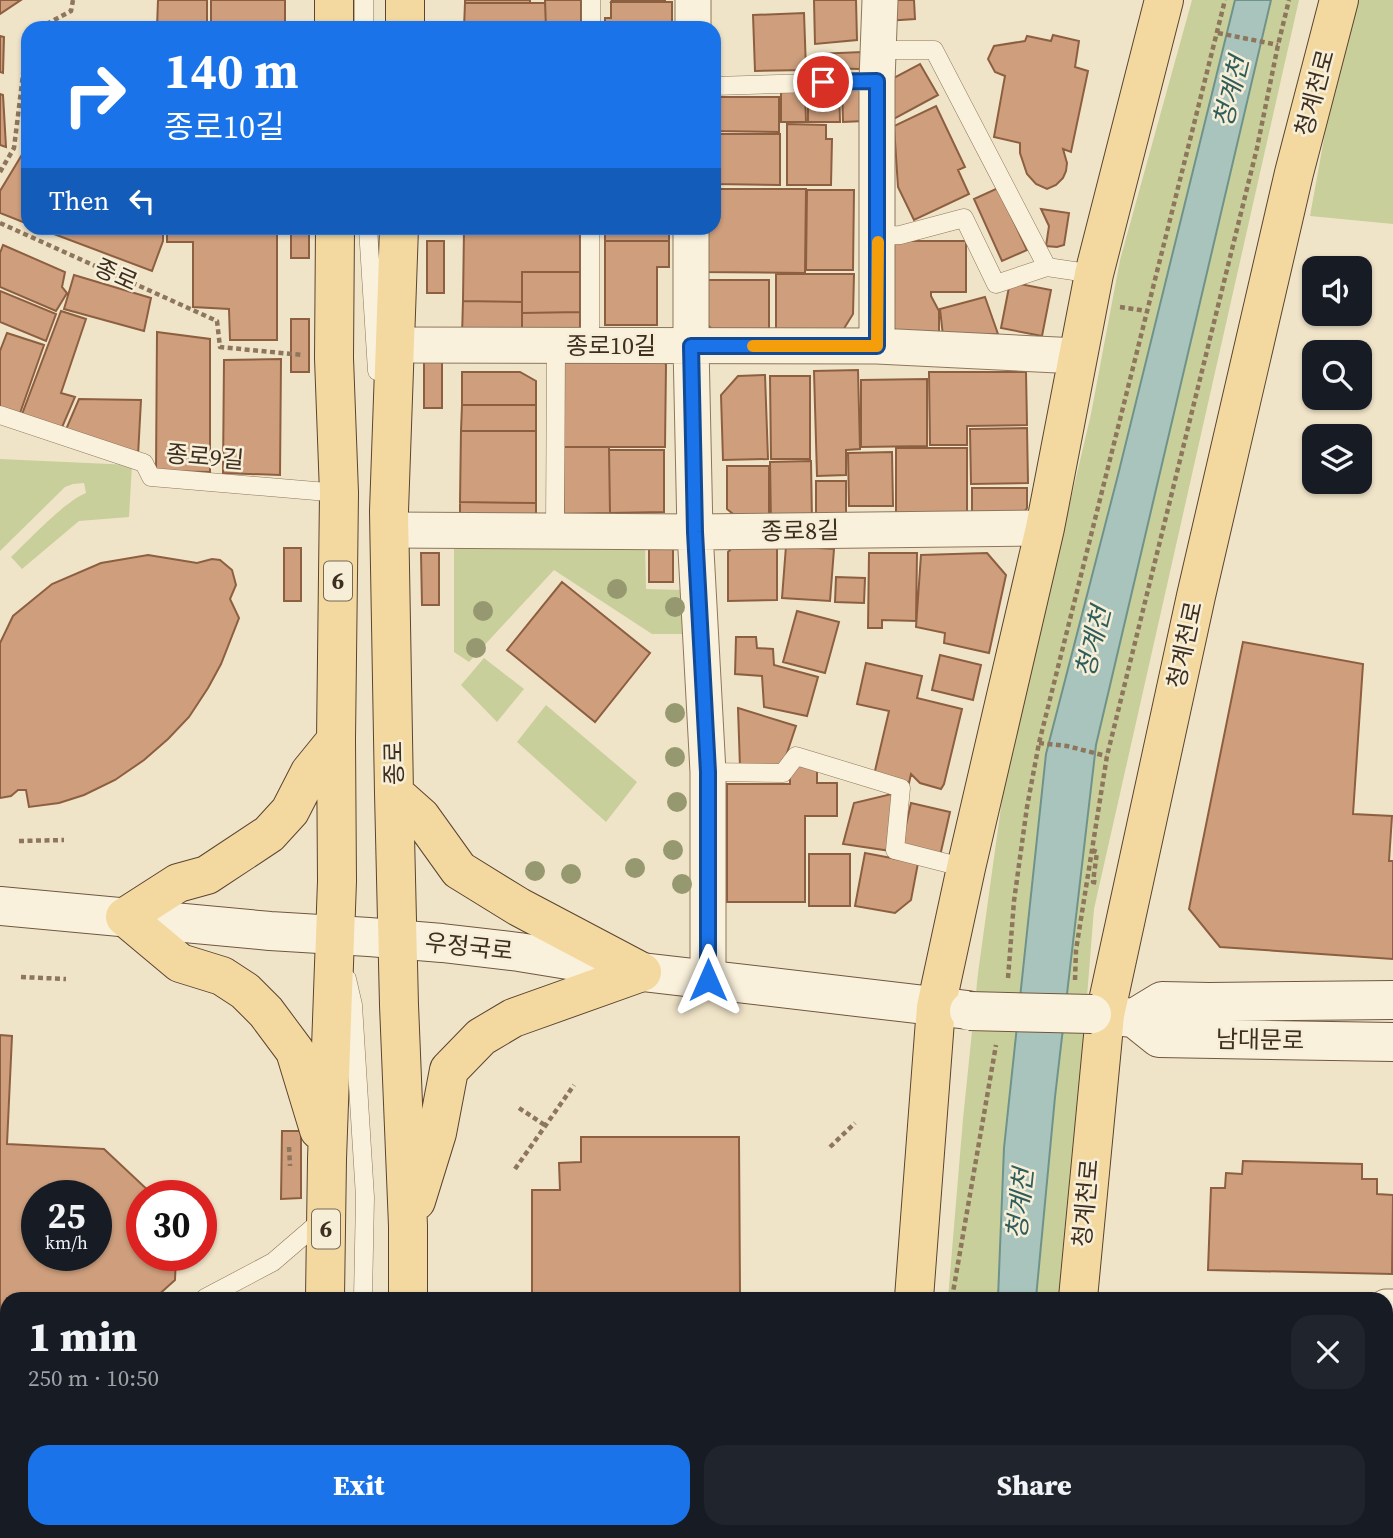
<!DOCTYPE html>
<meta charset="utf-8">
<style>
:root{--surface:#171b24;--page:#20242c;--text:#f1f3f6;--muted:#9ea1a6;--accent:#1a73e8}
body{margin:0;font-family:"Source Serif 4","Noto Sans KR",serif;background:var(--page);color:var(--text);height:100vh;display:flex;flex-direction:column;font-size:26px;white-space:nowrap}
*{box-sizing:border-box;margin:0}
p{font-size:23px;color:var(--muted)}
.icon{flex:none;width:38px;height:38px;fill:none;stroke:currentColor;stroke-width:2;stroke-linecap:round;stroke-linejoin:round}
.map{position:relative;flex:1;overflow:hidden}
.side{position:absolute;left:0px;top:1292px;width:1393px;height:247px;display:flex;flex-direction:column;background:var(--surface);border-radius:21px 21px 0 0;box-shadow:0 2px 5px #0004}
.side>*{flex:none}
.top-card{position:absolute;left:21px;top:21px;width:700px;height:214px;border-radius:21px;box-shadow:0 2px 5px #0004;background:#1a73e8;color:#fff;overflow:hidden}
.buttons{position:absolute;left:1302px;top:256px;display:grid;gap:14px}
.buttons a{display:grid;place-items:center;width:70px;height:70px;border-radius:14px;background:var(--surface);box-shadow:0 2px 5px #0004;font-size:35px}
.speed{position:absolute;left:21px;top:1180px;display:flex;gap:14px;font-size:35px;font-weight:700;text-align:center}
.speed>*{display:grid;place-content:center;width:91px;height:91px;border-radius:50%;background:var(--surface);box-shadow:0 2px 5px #0004;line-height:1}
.speed small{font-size:18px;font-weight:400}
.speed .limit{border:10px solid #d22;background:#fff;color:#111}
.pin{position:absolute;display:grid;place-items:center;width:60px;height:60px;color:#fff;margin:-30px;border:4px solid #fff;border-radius:50%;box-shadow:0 2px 7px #0007}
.me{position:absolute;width:77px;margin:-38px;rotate:0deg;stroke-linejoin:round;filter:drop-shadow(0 0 5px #0008)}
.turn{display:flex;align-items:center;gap:24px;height:147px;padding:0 28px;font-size:32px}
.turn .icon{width:91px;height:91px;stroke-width:2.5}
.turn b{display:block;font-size:49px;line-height:60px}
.then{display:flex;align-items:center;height:66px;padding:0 28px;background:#0003;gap:14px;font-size:26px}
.round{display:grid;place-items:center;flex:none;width:74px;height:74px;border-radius:21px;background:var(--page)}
.summary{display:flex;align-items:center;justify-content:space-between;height:119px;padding:0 28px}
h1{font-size:42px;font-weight:800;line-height:52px}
.action{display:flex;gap:14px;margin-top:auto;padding:14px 28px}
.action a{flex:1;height:80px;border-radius:21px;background:var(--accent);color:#fff;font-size:28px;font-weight:800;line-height:80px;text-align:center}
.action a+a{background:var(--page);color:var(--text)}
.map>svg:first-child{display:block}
.green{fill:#c9cf9b}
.water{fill:#a9c4bc;stroke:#6f938a;stroke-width:2}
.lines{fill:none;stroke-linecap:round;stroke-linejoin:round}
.river{stroke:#a9c4bc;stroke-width:54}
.building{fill:#cf9f7d;stroke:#8d5f41;stroke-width:2;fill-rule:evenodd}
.lane-casing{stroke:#8d765c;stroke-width:19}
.street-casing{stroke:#8d765c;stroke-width:37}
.secondary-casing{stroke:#6f573f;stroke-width:40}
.primary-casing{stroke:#5b4430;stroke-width:40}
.path{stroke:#8d765c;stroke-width:4.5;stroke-dasharray:5 3.5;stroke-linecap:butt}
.lane{stroke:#faf1dc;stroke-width:18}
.street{stroke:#faf1dc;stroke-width:35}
.secondary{stroke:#faf1dc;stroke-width:38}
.primary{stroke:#f3d9a0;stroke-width:38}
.secondary-bridge-casing{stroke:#6f573f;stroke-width:40;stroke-linecap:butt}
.secondary-bridge{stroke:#faf1dc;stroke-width:38}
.tree{fill:#96986f}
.route-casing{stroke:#114b97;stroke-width:18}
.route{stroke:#1a73e8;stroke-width:12}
.slow{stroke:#f59e0b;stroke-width:12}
.labels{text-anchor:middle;stroke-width:5;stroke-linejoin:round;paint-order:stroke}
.shield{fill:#f7eed8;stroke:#756857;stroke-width:2}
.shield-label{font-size:23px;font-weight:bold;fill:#3d2e20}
.street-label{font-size:24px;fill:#3d2e20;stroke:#f7eed8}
.water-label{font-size:26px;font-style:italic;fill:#2f5d5a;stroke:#f7eed8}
</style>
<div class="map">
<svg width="1393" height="1538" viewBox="0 0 1393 1538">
<rect width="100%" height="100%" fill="#f0e4c8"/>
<!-- green -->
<path class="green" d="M1192,0H1299L1094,909L1074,1160L1061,1298H948L963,1119L978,973L1005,778L1091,414L1120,260Z
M1349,0H1393V224L1310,216Z
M0,459L132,465L129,517L79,521L22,569L11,557C29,540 65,501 86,493L84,483L73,484L65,487L0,551Z
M454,539L645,541L646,589L684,590L685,634H652L554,570L469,662L454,652Z
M484,658L524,689L497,722L461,685Z
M546,705L637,782L606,822L517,742Z
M919,1531H1039L1038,1538H918Z"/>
<!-- water -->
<path class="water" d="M1235,0H1271L1096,745L1055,1097L1036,1298H998L1004,1148L1046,754L1118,475Z"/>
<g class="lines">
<!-- river -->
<path class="river" d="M986,1538L987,1531"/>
</g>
<!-- building -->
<path class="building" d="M0,0H21L0,14Z
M158,0H207V28H157Z
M211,0H285V28H211Z
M465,0H530V3H465Z
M545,0H581V28H546Z
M612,0H665V2H611Z
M814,0H856L857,40L815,44Z
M884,0H914L915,19L885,21Z
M611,2H672V28H605V18H611Z
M465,3H545L546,28H464Z
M804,13L806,70L755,71L753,15Z
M1053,35L1079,41L1075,67L1088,71L1071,152L1063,149L1067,163L1066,171L1063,178L1056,185L1047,189L1036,184L1027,174L1020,153V143L994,137L1005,76L995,72L988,59L994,46L1025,41L1027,36L1051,41Z
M0,36L4,37L3,73L0,72Z
M862,52L860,69L817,68L816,54Z
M920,64L938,95L890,121L886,82Z
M808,86H839L840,122H808Z
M863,86L864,121L843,122L842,87Z
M781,87H805L806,122H781Z
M0,94L3,95L6,147L0,145Z
M714,97H779V132L714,131Z
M936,106L965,167L958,170L969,194L914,220L898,187L894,126Z
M787,124L826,125V139H832L831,185H787Z
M714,134H780V185L714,184Z
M26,148H28V224L0,213V191Z
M998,188L1027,250L1002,261L974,199Z
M714,189H806L805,273L701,272L702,228H714Z
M807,190H854L853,270H806Z
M1041,209L1069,213L1064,245L1057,247L1046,246L1049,226Z
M38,228H163V241L152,271Z
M167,228H277V340H230L229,309L193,307V242H167Z
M291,228H309V258H291Z
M464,228H580V229H464Z
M605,228H669V241H605Z
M464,229H580V272H522V302L463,301Z
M427,241H444V293H427Z
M605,241H669V267H657V325H605Z
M890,241H966V292H931V296L939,311V337L903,338L890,324Z
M3,245L65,272L62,287L67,293L56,311L0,287V253Z
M522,272H580V312L522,313Z
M776,274H854L853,314L840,335L776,334Z
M74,275L151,298L144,331L64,309Z
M703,280H769V329H712L703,321Z
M1010,282L1051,290L1042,336L1001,328Z
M0,291L56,314L46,341L0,322Z
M985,297L998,334L943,336L940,309Z
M463,301L522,302V336H462Z
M61,311L86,319L61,393L75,397L60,432L21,417Z
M580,312V329L522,336V313Z
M291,319H309V372H291Z
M157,332L210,339V472L156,471Z
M7,333L44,345L19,416L0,408V351Z
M424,355H442V408H424Z
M655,358L666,364L665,447H564V359Z
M281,359L280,475L223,473L224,360Z
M858,370L860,449L846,450V475L817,476L814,371Z
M462,372H520L536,381V405H462Z
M929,372H1026L1027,425L967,426V445H930Z
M765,375L768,459L723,460L721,395L738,376Z
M770,376H810V459H771Z
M927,379V446L861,447V380Z
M79,399L141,400L138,456L64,434Z
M462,405H536V431H461Z
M1027,428L1028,483L971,484L970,429Z
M461,431H536V503L460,502Z
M564,447H609L610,513L564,514Z
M896,448H967V520H896Z
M609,450H664V512L610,513Z
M892,452L893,506H849L848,453Z
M811,461L812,522L771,523L770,462Z
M727,466H769V522L744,523L727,509Z
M816,481H846V522H816Z
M972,488H1027V508L1019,519H972Z
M460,502L536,503V518L460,525Z
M742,539H777V600L728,601V552Z
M649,543H673V582H649Z
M786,546L834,549L830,601L782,598Z
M284,548H301V601H284Z
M421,553H439V605H422Z
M869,553H917L916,621L882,620V628H868Z
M987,553L1006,575L989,653L944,643L945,633L916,627L921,555Z
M148,555L197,563L212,559L220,560L232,570L236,585L230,599L239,618L221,664L208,688L189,717L168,739L144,760L115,780L84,795L59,803L29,807L26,790H18L11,796L0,798V643L13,616L52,584L101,563Z
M836,577L865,578L864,603L835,602Z
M562,582L650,653L595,722L507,650Z
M797,611L839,622L825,673L783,662Z
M736,637H756L757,648L773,649L774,665L818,677L807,716L764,707L762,676L735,674Z
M1243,642L1363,664L1353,814L1392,816L1389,861H1393V959L1220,947L1189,909Z
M940,655L981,665L973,700L932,690Z
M866,663L922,676L917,698L962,709L944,784L941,789L920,783L911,774L909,783L874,775L889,711L857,704Z
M738,708L796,726L783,765L740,767Z
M790,766H817V783H837V816H805V902H727V784H790Z
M900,792L891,851L843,844L854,803Z
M911,803L950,812L940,856L901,847Z
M865,853L918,863L911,900L895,913L855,906Z
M809,854H850V906H809Z
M0,1035L12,1036L7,1144L104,1149L153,1195H142V1255H176L175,1280L155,1298H7V1320H0ZM37,1195H96V1255H37Z
M282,1131H301V1198L281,1199Z
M581,1137H739L740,1295H715V1298H532V1190H560L559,1163L581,1162Z
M1243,1161L1362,1164V1179H1377V1194L1393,1195L1392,1274L1208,1270L1211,1188H1225L1226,1173L1242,1174Z
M1386,1362L1390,1363L1393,1374V1538H1323L1322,1531H1386Z
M0,1442H7V1531H224V1538H0Z
M508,1531H629V1538H508Z
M765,1531H854L853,1538H764Z
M1153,1531H1242V1538H1152Z"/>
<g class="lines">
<!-- lane casing -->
<g class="lane-casing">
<path id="lane" d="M364,28V0
M591,28V0
M878,50H934L1047,267L1094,274
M714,86L877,81
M368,228L377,371
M878,236L900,235L964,218L996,284L1047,267
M590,345V228
M0,415L144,463L151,477L339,493
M555,531L556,346
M708,772L783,773L796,756L901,788L895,850L966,868
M347,979L353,1005L365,1197L363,1298
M205,1298L273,1262L323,1219
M0,1384H7
M360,1538V1531
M643,1538L644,1531"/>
</g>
<!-- street casing -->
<g class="street-casing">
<path id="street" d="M693,28V0
M691,228V346L695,532L708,772V980
M396,345L877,346L1078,356
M877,346V81L880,0
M391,530L695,532L1045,528
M1386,1307H1393
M724,1538V1531"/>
</g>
<!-- secondary casing -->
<g class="secondary-casing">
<path id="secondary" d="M0,906L270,931L369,937L442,943L519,952L642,972L968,1010
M1092,1014L1134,1018L1159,1038L1393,1042
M1134,1018L1162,1001L1209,1002L1393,1000"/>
</g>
<!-- primary casing -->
<g class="primary-casing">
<path id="primary" d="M334,0V28
M405,28V0
M399,228L389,511L394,793L399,1005L408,1226V1298
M394,793L421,817L459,870L519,907L642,972
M319,1130L295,1051L266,1012L245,991L222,976L180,963L125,917L178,883L207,875L269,834L290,811L310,772L336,740
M416,1201L437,1133L449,1070L481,1037L513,1018L642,972
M325,1298L327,1159L337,881L336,740L339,493L334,358L335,228
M914,1298L936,1007L966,868L1045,528L1094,274L1164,0
M1078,1298L1105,1015L1196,596L1294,173L1339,0
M324,1538V1531
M408,1538V1531
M895,1538V1531
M1063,1538V1531"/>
</g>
<!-- path -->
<path class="path" d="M39,28L71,11L73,0
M1218,33L1278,45
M0,172L14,148L28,34
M0,223L217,321L220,347L302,355
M1120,307L1147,311
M1039,743L1067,746L1106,756
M19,841L64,840
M1092,850L1097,852L1093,882L1099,883
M21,977L66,979
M1008,978L1014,901L1027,807L1039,743L1225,0
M1075,980L1076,950L1107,756L1257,148L1278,45L1289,0
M519,1108L546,1126
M289,1147L290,1166
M830,1147L855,1123
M515,1169L574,1085
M952,1298L996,1045"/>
<!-- lane -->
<use href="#lane" class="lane"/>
<!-- street -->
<use href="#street" class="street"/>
<!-- secondary -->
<use href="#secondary" class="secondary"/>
<!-- primary -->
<use href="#primary" class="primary"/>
<!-- secondary-bridge casing -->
<g class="secondary-bridge-casing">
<path id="secondary-bridge" d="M969,1011L1092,1014"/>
</g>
<!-- secondary-bridge -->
<use href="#secondary-bridge" class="secondary-bridge"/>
</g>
<!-- trees -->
<g class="tree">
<circle cx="617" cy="589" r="10"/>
<circle cx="675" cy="607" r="10"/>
<circle cx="483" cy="611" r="10"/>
<circle cx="476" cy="648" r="10"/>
<circle cx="675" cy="713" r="10"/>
<circle cx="675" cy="757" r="10"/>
<circle cx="677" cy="802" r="10"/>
<circle cx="673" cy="850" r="10"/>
<circle cx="635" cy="868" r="10"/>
<circle cx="535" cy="871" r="10"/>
<circle cx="571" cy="874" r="10"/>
<circle cx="682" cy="884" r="10"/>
</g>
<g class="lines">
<!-- route casing -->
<g class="route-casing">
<path id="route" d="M708,980V772L695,532L691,346H877V81L823,82"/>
</g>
<!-- route -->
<use href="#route" class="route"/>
<!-- slow -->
<path class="slow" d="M753,346H877L878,242"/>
</g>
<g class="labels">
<!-- shield labels -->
<g class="shield">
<rect x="324" y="561.5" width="28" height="39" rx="5"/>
<rect x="312" y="1209.5" width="28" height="39" rx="5"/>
</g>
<g class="shield-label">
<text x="338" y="589">6</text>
<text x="326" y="1237">6</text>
</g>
<!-- street labels -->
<g class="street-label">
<text transform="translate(1315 93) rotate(-75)" y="8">청계천로</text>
<text transform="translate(116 275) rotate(24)" y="8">종로</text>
<text x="611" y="354">종로10길</text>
<text transform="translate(205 457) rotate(5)" y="8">종로9길</text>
<text transform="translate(800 531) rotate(-1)" y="8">종로8길</text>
<text transform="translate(1185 645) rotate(-78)" y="8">청계천로</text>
<text transform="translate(394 763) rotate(-91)" y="8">종로</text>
<text transform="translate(469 947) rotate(6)" y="8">우정국로</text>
<text transform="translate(1260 1040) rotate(1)" y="8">남대문로</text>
<text transform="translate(1086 1203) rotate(-85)" y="8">청계천로</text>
</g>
<!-- water labels -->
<g class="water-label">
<text transform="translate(1231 92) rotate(-76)" y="9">청계천</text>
<text transform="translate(1093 642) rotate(-76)" y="9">청계천</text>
<text transform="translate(1020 1204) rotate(-84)" y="9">청계천</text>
</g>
</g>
</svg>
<div class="buttons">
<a><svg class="icon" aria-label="sound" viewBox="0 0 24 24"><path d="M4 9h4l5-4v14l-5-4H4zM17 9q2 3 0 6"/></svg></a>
<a><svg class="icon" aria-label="search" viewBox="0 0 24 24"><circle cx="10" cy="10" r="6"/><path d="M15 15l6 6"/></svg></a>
<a><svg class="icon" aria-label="layers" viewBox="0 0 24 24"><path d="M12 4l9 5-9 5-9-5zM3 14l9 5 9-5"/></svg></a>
</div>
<div class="speed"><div>25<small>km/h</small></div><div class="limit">30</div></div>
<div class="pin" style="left:823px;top:82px;background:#d93025"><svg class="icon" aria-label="arrive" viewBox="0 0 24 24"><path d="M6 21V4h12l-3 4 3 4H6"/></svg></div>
<svg class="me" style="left:708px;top:980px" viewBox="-20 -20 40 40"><path d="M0-17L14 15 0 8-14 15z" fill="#1a73e8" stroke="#fff" stroke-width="4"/></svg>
<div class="top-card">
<div class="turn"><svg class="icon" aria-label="right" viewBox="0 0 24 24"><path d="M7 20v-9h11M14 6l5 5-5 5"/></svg><div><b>140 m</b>종로10길</div></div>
<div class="then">Then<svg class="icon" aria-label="left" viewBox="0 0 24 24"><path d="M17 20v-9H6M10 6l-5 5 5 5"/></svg></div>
</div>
<section class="side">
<div class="summary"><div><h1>1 min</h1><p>250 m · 10:50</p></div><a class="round"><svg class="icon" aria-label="close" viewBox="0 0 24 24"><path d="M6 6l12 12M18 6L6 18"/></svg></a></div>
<div class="action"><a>Exit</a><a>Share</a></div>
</section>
</div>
